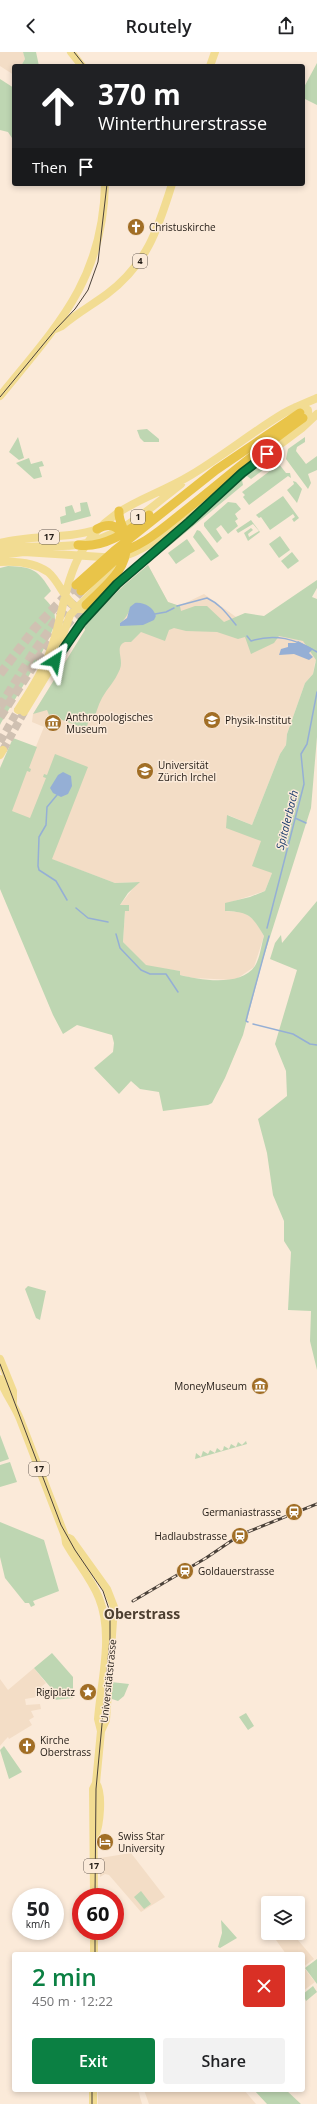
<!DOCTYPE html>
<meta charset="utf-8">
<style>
:root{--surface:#fff;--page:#f2f2f2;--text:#202124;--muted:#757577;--accent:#0b8043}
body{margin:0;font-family:"Open Sans",sans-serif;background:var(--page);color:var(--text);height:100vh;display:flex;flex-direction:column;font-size:15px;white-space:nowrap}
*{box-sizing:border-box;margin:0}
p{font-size:13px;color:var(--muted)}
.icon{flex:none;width:22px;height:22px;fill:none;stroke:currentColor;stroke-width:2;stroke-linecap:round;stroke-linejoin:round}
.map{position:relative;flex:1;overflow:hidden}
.details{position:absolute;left:12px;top:1900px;width:293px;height:140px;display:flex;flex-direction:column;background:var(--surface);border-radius:4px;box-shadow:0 2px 6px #0003}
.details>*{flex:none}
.top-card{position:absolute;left:12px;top:12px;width:293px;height:122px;border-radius:4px;box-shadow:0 2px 6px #0003;background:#202124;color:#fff;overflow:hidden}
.buttons{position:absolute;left:261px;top:1844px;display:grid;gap:8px}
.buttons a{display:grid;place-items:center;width:44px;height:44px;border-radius:4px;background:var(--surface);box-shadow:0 2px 6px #0003;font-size:20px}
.speed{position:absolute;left:12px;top:1836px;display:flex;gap:8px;font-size:20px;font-weight:700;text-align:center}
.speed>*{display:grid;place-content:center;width:52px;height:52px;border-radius:50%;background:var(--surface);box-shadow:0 2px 6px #0003;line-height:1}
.speed small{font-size:10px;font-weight:400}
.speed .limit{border:6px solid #d22;background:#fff;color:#111}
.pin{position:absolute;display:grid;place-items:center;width:34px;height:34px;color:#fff;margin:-17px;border:2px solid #fff;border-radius:50%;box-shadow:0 1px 4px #0007}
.me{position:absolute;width:44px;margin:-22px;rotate:34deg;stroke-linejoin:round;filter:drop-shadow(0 0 3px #0008)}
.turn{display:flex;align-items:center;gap:14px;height:84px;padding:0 20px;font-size:18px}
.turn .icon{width:52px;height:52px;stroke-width:2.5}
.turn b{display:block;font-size:28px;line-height:34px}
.then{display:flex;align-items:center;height:38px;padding:0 20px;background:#0003;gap:8px;font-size:15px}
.round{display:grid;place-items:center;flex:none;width:42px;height:42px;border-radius:4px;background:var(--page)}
.head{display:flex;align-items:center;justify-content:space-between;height:68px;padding:0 20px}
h1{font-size:24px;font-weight:600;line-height:30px;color:var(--accent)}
.primary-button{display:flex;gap:8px;margin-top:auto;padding:8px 20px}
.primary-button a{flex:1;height:46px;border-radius:4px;background:var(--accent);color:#fff;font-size:16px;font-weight:600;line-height:46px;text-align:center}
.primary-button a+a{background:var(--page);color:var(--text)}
header{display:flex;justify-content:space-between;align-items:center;height:52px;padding:0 20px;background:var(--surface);font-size:18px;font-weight:600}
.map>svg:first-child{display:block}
.built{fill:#f3ddc6}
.green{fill:#bed6b2;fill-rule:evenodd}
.water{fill:#95afd5}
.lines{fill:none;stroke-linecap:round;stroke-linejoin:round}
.stream{stroke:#95afd5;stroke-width:1.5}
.primary-tunnel{stroke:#d0c1b2;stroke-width:8;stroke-dasharray:8 4;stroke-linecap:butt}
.highway-tunnel{stroke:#d0c1b2;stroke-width:9;stroke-dasharray:9 4.5;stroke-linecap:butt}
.primary{stroke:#f2dc92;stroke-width:8}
.highway{stroke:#e9c449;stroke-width:9}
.tram{stroke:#4b423a;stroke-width:1}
.rail-casing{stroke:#4b423a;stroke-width:3}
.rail{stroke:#fbead9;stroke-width:1.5;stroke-dasharray:4.5;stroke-linecap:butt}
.route-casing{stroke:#07532c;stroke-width:10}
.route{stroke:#0b8043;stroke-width:7}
.labels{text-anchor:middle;stroke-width:3;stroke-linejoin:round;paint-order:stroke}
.shield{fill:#fbead9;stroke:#635950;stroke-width:1}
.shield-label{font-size:9px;font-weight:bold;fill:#221b15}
.poi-label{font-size:10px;fill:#221b15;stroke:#fbead9;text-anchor:start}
.street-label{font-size:10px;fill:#221b15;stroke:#fbead9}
.water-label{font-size:11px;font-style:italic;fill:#1d3f6f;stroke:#fbead9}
.district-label{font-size:14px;font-weight:bold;fill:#4c3e30;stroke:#fbead9}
</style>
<header><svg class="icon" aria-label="back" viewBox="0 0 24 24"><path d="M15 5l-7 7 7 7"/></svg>Routely<svg class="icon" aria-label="share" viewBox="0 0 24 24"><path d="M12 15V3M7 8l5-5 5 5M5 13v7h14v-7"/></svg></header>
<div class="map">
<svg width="317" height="2052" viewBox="0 0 317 2052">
<rect width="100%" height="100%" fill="#fbead9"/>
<!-- built -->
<path class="built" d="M0,0H23L24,2L25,7L21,14H14V23L0,14Z
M148,513L168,550L179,554L204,542L243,570L306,577L317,609L315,610L313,622L305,631L287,682L286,693L280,702L252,773L228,763L261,789L272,821L265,839L225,852V859L242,860L254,867L264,884L254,915L235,928L193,926L180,923V919L146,914L123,890L125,859L129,853H120L138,830L115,831L51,807L8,762L44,675L32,670L33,662L85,578L84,574L122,535Z
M34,1616L46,1631L36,1639L37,1645L25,1647L26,1653L40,1652L41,1657L31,1659L34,1665L29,1668L32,1673L9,1687L8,1685L5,1688L0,1694V1627L8,1638Z
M131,1801L165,1845L141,1860L109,1823L105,1822L100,1825V1806Z
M271,1881H292L314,1907L303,1915V1902H286Z
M303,1916H304L315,1930L303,1939Z
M98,2038H138L142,2052H98Z
M144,2038H244L256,2052H149Z"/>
<!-- green -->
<path class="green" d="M23,0H36L39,14H21L25,7Z
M317,11V53L303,46V37Z
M0,27L14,36V89L8,80L0,78Z
M147,377L159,387V390H144L140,386L137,378Z
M18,385L24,406L19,408L9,400Z
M305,385V390L297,395L296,399L306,412L317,404V418L308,422L311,431L308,437L286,407L288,397Z
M281,395L279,406L251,427L247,424L242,428L243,433L162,500L230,435Z
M29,406L31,412L42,409L44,414L39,415L42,425L34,427L16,411Z
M279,412L286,421H290L291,426L288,424L249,453L243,445L245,443L242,440Z
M293,429L296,430L302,437L297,451L287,438L294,432Z
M283,444L299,466L294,470L292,467L295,465L293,462L270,478L261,465L259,466L256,463Z
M87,450L91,464L61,472L60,465L66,463L65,455L72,453L75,461L81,459L80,451Z
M228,450L236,451L241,457L235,462L238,467L235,469L238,474L228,482L221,473L216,477L222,486L217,491L204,474V471Z
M251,468L260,480L248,489L244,481L251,476L253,478L248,482L249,485L259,479L253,472L238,481L236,478Z
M197,478L200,479L219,504L211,509L193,485Z
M280,484L290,498L279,506L269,492Z
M187,487L195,499L176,512L168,501Z
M292,500L299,509L288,517L281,509Z
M148,513L168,550L180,554L181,559L195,554H207L224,570L245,561L264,564L317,528V536L312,545L317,547V685L311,756L263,907L243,983L225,1026L212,1051L208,1053L163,1059L159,1040L140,1037L131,1029L119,1042L94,1016L113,1000L114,991L112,983L77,973L63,982L53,963L0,837V716L13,686L37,695L29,716L31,717L30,720L27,719L12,759L30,766L46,726L43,725L44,722L47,723L55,702L88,715L52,807L115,831L140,830L128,841L120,853H129V859H125L123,890L146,913L180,919V923C200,928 241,935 255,914C260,906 261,894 264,884C252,864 250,860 225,859V851L250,845L265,839L272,821L252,814L261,789L226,776L227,763L252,773L280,702L286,693L287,682L305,631L313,622L316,608L303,589L279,584L274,591L251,602L245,585L238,587L217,580L186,579L174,576L169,578L165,589L141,580L131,590H125C114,595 124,606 120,617C114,631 108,635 102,646C98,653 96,662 93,669L89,668L86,677L49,663L47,658L33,662L85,578L84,574L122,535ZM136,551L149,555L156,564C147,573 132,575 120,571C128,566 128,557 136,551Z
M8,514C32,515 38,517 51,539L44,546C50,552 55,557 55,567C56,583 10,655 0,673V516Z
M317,849V1318L310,1289L311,1259L288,1258L291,1200L284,1189V1169L273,1143L267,1101L258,1067L287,1044L286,1019L275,992L297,918L270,907L275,891L281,883L282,891Z
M28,1234L46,1239L40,1268L36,1266L25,1237Z
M0,1383L9,1407L0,1410Z
M246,1389L247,1392L195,1407L196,1401L201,1405L203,1399L208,1402L210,1398L215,1401L217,1396L221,1399L223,1398L224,1394L229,1397L231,1392L236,1395L238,1390L242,1393Z
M10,1410L17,1430L0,1435V1413Z
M0,1470L44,1488L59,1539L33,1549L35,1553L31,1555L29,1551H25L5,1526L0,1505Z
M52,1601L73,1625V1646L54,1648L52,1637L34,1616Z
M111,1630L129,1632L124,1644L118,1649L109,1646Z
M246,1661L254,1674L248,1678L239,1665Z
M4,1694L22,1720L9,1727L0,1698Z
M141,1839L151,1852L144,1857L134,1845Z
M221,1868L237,1886L220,1896L218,1895L222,1881Z
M317,1907V1932L305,1916Z
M313,1934L317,1940L306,1949L303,1942Z
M254,2038H286L301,2052H267Z"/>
<!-- water -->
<path class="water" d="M135,551C144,550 153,555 156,564L154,568L143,573L120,574V571L127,566L130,555Z
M298,589L313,597L309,601L313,605L309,608L294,602L279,603L281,597L288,595V591H296Z
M63,720L71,724L72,734L68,742L61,745L53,741L50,736L58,723Z"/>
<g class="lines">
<!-- stream -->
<path class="stream" d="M177,554L207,546C220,552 227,562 236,573
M155,562L166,560L174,556
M247,584L251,589C275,581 296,587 317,600
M57,743L47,755L46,773L39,785L38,814L39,818L56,829L67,848
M295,766L306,771
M76,856L88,866L108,870
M267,876L304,732L301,702L307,692L317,640
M116,882L120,896L141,918L150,922H166L178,940
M248,970L246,969L248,961L269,884
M253,972L293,982L310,992L317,993"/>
<!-- primary-tunnel -->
<path class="primary-tunnel" d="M0,690L18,658
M3,698L24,660"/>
<!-- highway-tunnel -->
<path class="highway-tunnel" d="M65,574L86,553
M0,622L35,576L76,533
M0,655L34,600L58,566L81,539
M0,665L39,605L56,584"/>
<!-- primary -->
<path class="primary" d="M71,0L82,14
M210,14L215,0
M55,277L62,274C76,262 92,253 107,242C147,212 158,177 172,132
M0,344C57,274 103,228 105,132
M296,355H301L308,358L309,369
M0,491C32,482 66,488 98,477
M0,497C25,493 51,496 76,493C118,487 149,457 181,432
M0,503L24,500L118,506C152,497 174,473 202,453
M0,510C17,509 34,510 48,520C64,533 69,568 95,554
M56,603L70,563L113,519L119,510
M18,658C32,636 47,613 54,588C63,559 66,526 82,499C110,452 148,449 191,423C223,404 252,380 284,361C295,355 306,351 317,346
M24,660L55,609L80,572L117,532L189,471L242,421L302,376L317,362
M0,703L3,698
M0,1307L13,1339V1350
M0,1327C5,1342 14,1352 20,1367L65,1484L66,1491C76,1509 91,1526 99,1546C114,1583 101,1629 98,1667L101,1679
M65,1484L71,1487L107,1537L114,1555L106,1668L101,1679L96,1731L93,1737L94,1845
M95,1784C100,1773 103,1742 96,1731
M94,1902V1879
M93,2052V2038"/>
<!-- highway -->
<path class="highway" d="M97,477C108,471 117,472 123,484
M78,493C104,497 130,479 149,463
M110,503C141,497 163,476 187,457C226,426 263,394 303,366
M76,533L114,499L216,418L300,361
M81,539L123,501
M86,553C105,534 130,517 126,487C125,477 118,469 119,459"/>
<!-- tram -->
<path class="tram" d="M74,0L85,14
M0,345L56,277L75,257L88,238L98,210L107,132
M0,1312L61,1473L75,1498L103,1539L110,1560V1586L96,1737L95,1845
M95,1902V1879
M92,2052V2038"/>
<!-- rail casing -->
<g class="rail-casing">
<path id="rail" d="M133,1549L206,1506L240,1483L317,1452"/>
</g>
<!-- rail -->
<use href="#rail" class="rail"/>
</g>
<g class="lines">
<!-- route casing -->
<g class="route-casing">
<path id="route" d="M55,609L82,570L117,532L189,470L242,421L267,402"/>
</g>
<!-- route -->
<use href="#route" class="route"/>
</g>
<!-- icons -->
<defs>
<g id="church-disc" transform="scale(0.9)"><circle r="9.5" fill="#a16e25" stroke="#fbead9"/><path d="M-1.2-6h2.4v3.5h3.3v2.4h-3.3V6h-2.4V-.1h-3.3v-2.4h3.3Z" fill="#fff"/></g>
<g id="university-disc" transform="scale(0.9)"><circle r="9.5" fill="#a16e25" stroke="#fbead9"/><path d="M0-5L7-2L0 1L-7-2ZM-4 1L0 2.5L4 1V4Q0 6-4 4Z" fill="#fff"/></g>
<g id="museum-disc" transform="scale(0.9)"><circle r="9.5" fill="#a16e25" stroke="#fbead9"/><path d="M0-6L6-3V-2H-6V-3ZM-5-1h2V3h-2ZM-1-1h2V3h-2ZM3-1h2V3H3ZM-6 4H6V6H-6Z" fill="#fff"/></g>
<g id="station-disc" transform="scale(0.9)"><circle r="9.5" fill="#a16e25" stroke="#fbead9"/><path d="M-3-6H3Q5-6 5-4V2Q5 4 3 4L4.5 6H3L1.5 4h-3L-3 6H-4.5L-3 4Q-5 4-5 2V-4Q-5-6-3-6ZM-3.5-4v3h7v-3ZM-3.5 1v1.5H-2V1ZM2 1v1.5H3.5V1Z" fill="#fff"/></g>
<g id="sight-disc" transform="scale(0.9)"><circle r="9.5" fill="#a16e25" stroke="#fbead9"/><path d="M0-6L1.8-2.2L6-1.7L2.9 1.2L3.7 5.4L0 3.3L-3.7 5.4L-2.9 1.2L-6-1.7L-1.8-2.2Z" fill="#fff"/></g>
<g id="hotel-disc" transform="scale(0.9)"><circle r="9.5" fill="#a16e25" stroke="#fbead9"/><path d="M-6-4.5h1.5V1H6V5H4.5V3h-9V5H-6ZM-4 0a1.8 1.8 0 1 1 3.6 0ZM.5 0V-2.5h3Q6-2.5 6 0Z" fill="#fff"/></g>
</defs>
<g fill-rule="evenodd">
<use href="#church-disc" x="136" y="175"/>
<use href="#university-disc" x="212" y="668"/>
<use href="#museum-disc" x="53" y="671"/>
<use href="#university-disc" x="145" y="719"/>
<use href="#museum-disc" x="260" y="1334"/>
<use href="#station-disc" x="294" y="1460"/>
<use href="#station-disc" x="240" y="1484"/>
<use href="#station-disc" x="185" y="1519"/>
<use href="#sight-disc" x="88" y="1640"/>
<use href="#church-disc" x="27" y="1694"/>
<use href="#hotel-disc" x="105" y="1790"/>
</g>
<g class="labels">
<!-- shield labels -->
<g class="shield">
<rect x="133" y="202" width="14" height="14" rx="3"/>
<rect x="131" y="458" width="14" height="14" rx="3"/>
<rect x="39" y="478" width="20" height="14" rx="3"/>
<rect x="29" y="1410" width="20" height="14" rx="3"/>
<rect x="84" y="1807" width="20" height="14" rx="3"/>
</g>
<g class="shield-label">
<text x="140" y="212">4</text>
<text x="138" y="468">1</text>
<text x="49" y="488">17</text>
<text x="39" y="1420">17</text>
<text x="94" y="1817">17</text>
</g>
<!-- poi labels -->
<g class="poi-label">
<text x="149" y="179">Christuskirche</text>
<text x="66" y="669">Anthropologisches<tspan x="66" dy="12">Museum</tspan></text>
<text x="225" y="672">Physik-Institut</text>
<text x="158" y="717">Universität<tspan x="158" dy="12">Zürich Irchel</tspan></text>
<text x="247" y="1338" text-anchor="end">MoneyMuseum</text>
<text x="281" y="1464" text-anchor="end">Germaniastrasse</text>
<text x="227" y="1488" text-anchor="end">Hadlaubstrasse</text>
<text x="198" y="1523">Goldauerstrasse</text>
<text x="75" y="1644" text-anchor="end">Rigiplatz</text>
<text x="40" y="1692">Kirche<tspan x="40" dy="12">Oberstrass</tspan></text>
<text x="118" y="1788">Swiss Star<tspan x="118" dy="12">University</tspan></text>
</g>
<!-- street labels -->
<g class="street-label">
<text transform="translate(108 1629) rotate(-84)" y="4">Universitätstrasse</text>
</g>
<!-- water labels -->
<g class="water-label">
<text transform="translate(287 768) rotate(-76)" y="4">Spitalerbach</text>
</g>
<!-- district labels -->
<g class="district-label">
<text x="142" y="1567">Oberstrass</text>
</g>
</g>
</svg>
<div class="buttons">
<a><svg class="icon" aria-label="layers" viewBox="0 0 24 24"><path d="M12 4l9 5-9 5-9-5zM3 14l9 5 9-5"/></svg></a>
</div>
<div class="speed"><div>50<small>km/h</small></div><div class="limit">60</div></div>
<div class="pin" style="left:267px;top:402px;background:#d93025"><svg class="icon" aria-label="arrive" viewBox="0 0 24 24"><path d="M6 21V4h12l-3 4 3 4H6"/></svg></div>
<svg class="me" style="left:55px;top:609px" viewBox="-20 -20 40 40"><path d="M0-17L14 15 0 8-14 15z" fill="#0b8043" stroke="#fff" stroke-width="4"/></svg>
<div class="top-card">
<div class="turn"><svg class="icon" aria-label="ahead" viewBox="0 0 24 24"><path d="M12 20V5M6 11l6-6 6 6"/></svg><div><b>370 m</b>Winterthurerstrasse</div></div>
<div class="then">Then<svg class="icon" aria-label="arrive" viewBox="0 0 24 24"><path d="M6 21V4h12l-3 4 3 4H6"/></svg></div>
</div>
<section class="details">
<div class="head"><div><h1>2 min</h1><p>450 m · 12:22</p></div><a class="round" style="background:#d93025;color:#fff"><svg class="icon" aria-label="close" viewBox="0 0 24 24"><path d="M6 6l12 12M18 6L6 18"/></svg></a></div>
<div class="primary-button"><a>Exit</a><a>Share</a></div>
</section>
</div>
